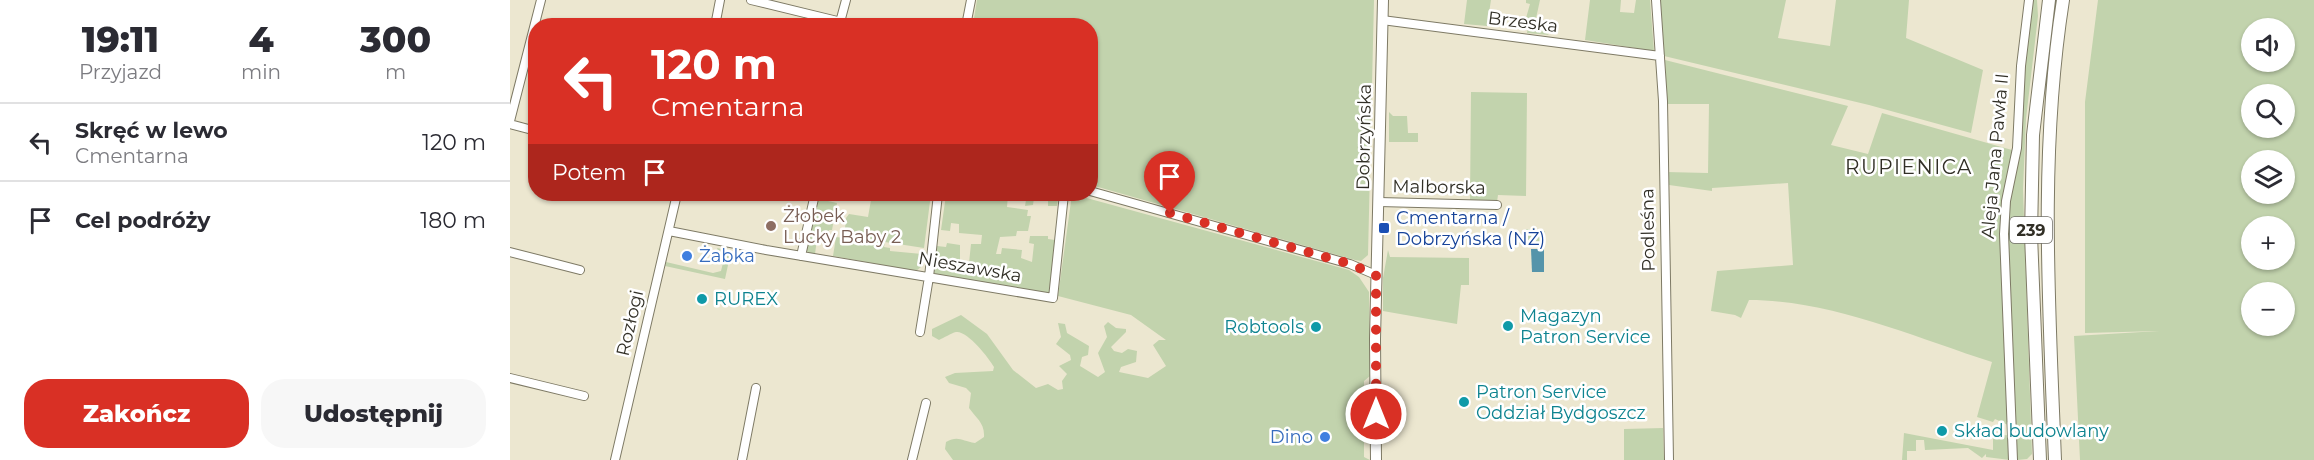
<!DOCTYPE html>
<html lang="pl">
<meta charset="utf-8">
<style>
:root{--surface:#fff;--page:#f7f7f7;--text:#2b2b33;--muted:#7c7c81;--line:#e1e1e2;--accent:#d93025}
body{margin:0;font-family:Montserrat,sans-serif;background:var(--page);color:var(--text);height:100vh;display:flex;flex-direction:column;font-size:22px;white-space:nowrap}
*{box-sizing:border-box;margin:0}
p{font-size:20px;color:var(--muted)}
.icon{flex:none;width:33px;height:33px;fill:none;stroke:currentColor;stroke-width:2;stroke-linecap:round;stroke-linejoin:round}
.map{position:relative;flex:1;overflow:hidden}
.panel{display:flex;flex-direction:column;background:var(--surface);width:510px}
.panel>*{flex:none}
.banner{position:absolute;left:18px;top:18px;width:570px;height:183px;border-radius:24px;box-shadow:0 2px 4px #0004;background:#d93025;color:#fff;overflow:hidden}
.controls{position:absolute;left:1731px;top:18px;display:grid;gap:12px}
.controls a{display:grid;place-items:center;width:54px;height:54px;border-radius:50%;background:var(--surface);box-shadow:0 2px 4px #0004;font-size:30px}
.pin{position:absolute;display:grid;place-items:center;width:51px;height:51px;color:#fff;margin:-62px -26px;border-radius:50% 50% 50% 0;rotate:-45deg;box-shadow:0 0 6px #0007}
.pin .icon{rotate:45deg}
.me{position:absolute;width:66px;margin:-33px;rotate:0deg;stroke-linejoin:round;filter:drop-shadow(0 0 4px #0008)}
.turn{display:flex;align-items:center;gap:21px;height:126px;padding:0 24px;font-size:27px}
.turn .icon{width:78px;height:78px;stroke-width:2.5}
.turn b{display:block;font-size:42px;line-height:51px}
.then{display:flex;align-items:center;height:57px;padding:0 24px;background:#0003;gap:12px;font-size:22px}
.eta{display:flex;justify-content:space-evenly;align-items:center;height:102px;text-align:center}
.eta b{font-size:36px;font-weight:800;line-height:42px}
.primary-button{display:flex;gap:12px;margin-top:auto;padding:12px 24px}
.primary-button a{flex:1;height:69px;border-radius:24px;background:var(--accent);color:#fff;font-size:24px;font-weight:800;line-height:69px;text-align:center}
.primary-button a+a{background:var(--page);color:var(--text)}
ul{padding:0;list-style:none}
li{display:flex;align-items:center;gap:18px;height:78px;padding:0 24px;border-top:2px solid var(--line)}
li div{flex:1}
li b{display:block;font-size:22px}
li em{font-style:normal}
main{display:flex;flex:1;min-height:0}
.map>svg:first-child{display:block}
.green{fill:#c2d3ad;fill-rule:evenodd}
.water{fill:#5594aa}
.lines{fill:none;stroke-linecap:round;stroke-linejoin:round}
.minor-casing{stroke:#7e7a65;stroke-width:10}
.tertiary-casing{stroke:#7e7a65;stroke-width:12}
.primary-casing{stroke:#7e7a65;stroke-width:14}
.minor{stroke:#fff;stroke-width:8}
.tertiary{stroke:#fff;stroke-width:10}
.primary{stroke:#fff;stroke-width:12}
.route{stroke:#d93025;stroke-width:10;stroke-dasharray:0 18}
.education-dot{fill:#8d6e63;stroke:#fff;stroke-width:2}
.transit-dot{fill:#1a4fb4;stroke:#fff;stroke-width:2}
.shop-dot{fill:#3f7fe0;stroke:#fff;stroke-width:2}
.culture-dot{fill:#0f9aa8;stroke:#fff;stroke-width:2}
.labels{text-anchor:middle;stroke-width:5;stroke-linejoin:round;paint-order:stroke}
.shield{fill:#fff;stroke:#6f6d67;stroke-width:1.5}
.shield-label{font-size:16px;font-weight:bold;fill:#312f26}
.street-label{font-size:18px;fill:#312f26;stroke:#fff}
.education-label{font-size:18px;fill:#785e54;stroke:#fff;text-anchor:start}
.transit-label{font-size:18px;fill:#164399;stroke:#fff;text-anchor:start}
.shop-label{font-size:18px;fill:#366cbe;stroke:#fff;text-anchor:start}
.culture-label{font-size:18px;fill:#0d838f;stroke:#fff;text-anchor:start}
.neighbourhood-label{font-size:20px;letter-spacing:1.5px;fill:#312f26;stroke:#fff}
</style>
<main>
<section class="panel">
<div class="eta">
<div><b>19:11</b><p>Przyjazd</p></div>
<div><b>4</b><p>min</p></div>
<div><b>300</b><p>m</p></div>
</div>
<ul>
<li><svg class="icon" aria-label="left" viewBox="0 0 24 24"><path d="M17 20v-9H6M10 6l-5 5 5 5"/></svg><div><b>Skręć w lewo</b><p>Cmentarna</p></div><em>120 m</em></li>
<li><svg class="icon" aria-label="arrive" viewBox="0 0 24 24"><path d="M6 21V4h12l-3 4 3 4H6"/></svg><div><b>Cel podróży</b></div><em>180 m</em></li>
</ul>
<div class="primary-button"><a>Zakończ</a><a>Udostępnij</a></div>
</section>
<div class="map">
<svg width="1804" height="460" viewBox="0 0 1804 460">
<rect width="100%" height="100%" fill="#ece7d0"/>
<!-- green -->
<path class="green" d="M467,0H864L858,255L851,261L845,260L581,185L580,26L490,25L464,18Z
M957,0H981L977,26L954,24Z
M1016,0H1030L1025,23L1019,28L1022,31L1026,25L1039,35L1017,33L1019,19L1016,18L1020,4L1016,3Z
M1080,0H1111L1110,12L1124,13L1126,0H1140L1144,51L1075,40Z
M1150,0H1276L1268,38L1320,46L1326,0H1399L1396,38L1473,70L1461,133L1359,105L1154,56Z
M1522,0H1527L1528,16L1516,119L1513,189L1522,454L1517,459L1507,460L1496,232Z
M1588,0H1804V460H1570L1564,336L1649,331L1575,333V102ZM1742,28H1774V62H1742ZM1742,94H1774V128H1742ZM1742,160H1774V194H1742ZM1742,226H1774V260H1742ZM1742,292H1774V326H1742Z
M1155,60L1338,106L1321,145L1358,154L1372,113L1502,150L1494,202L1498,425L1485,419L1483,422L1467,417L1482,362C1404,337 1321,300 1239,300L1231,318L1225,315L1201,311L1207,271L1283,265L1278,183L1202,188V191L1159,185L1156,172L1198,173L1199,104H1157Z
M961,92L1017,93L1016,196L988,195L987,202L960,201Z
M879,112L883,116H897L898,133H908V142H879Z
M308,194H319L318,201L327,203L322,230H319L318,233L308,232L305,254L294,252Z
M332,194H421L414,248L375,242L374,247L380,248V251L412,254L411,267L406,271L323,256L326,237L334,238L336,218L339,214L358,217L361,200Z
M455,194L508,195H498L497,207L518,210L517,216H521L518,231H507L506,236L490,237L486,254H491L492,248L512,250L511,258L522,262L524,244L519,243L520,236H538V239L545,240L539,293L423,275L427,246L436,247L437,243L450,245V262L459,263L461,244H471L472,235L449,233V224L441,223L440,231L431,230L436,195L454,198Z
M517,194H549L547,206H538V196L528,195L527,198H524L523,205L515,206Z
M562,194L839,270L849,277L859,292L860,376L854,381V457L860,460H443L435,449L436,442C448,435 452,441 465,443L474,437C475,423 466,418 459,408L461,393L456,388L439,383L435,377L445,373L483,371L484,367C479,358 457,330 446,332C441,333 434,338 429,340L422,336V329L451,315L477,334L503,370L526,388L538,384L548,390L553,389L552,381L557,374L549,366L561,360L560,355L546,344L551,337L548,323L555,324L557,333L579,346L578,355L572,357L570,366L588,377L595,372L588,353L597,337L594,326L598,322L606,328L616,329V332L601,347L604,351L612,353L618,349L627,351L626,362L611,367L609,372L638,378L656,366L643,345L649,340H656L621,315L548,296Z
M1016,229L1035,231V246H1017Z
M207,248L221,251L215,279L155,266L156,262L203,273L211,271L215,255L209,253Z
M878,250L880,257L959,258V285H951L947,324L873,311V278Z
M1153,428L1154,460H1114V429Z
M1394,433L1483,450V436L1499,435L1500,460L1476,457V454L1472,458L1458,448L1415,450L1414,440H1406V451H1397V460H1392Z"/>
<!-- water -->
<path class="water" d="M1021,249H1034V272H1022Z"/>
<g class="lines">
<!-- minor casing -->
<g class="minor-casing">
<path id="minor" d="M241,0L348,26
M1146,0L1153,101L1159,460
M872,20L1150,56
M205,26L210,0
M329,26L336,0
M456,26L461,0
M0,121L31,0
M0,124L26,131
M580,191L840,264L866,275
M869,202L987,205
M159,231L256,250L543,298L554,194
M0,252L70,270
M291,256L305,194
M410,332L419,277L428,194
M0,378L74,396
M105,460L167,194
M232,460L246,388
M402,460L416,403
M1503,460L1494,234L1496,201L1507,148L1511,66L1519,0"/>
</g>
<!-- tertiary casing -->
<g class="tertiary-casing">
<path id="tertiary" d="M866,460L865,339L873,0"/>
</g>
<!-- primary casing -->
<g class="primary-casing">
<path id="primary" d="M1530,460L1521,235L1523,135L1539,0
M1545,460C1539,306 1529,153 1553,0"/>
</g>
<!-- minor -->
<use href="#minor" class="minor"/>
<!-- tertiary -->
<use href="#tertiary" class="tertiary"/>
<!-- primary -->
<use href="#primary" class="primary"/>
</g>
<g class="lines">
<!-- route -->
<path class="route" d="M660,213L840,264L866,275V414"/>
</g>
<!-- markers -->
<circle class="education-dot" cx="261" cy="226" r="6"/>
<rect class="transit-dot" x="868" y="222" width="12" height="12" rx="3"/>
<g class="shop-dot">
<circle cx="177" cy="256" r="6"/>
<circle cx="815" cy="437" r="6"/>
</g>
<g class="culture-dot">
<circle cx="192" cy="299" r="6"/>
<circle cx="998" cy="326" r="6"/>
<circle cx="806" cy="327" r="6"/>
<circle cx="954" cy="402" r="6"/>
<circle cx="1432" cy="431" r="6"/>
</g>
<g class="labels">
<!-- shield labels -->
<rect class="shield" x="1500" y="217" width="42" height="26" rx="4.5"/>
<g class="shield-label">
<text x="1521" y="236">239</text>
</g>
<!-- street labels -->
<g class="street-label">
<text transform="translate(1013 22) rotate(7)" y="6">Brzeska</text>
<text transform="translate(854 137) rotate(-89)" y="6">Dobrzyńska</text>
<text transform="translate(1485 156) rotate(-85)" y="6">Aleja Jana Pawła II</text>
<text transform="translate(929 187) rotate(1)" y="6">Malborska</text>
<text transform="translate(1138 230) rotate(-91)" y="6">Podleśna</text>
<text transform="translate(460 267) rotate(10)" y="6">Nieszawska</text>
<text transform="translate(120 323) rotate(-77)" y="6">Rozłogi</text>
</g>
<!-- education labels -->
<g class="education-label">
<text x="273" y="222">Żłobek<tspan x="273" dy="21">Lucky Baby 2</tspan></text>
</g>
<!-- transit labels -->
<g class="transit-label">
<text x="886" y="224">Cmentarna /<tspan x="886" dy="21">Dobrzyńska (NŻ)</tspan></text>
</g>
<!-- shop labels -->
<g class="shop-label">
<text x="189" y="262">Żabka</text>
<text x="803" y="443" text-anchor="end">Dino</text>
</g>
<!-- culture labels -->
<g class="culture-label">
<text x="204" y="305">RUREX</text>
<text x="1010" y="322">Magazyn<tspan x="1010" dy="21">Patron Service</tspan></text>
<text x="794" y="333" text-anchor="end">Robtools</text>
<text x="966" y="398">Patron Service<tspan x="966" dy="21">Oddział Bydgoszcz</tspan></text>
<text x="1444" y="437">Skład budowlany</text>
</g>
<!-- neighbourhood labels -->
<g class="neighbourhood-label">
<text x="1399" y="174">RUPIENICA</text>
</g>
</g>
</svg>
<div class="controls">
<a><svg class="icon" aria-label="sound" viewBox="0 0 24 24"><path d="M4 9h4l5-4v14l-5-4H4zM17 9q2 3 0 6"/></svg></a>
<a><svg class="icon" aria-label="search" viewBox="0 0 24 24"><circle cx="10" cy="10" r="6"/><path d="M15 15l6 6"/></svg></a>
<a><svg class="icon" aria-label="layers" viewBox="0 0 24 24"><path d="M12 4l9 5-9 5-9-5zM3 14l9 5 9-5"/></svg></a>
<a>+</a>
<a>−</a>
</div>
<div class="pin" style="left:660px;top:213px;background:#d93025"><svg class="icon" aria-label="arrive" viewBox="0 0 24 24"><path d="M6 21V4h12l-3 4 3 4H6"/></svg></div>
<svg class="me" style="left:866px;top:414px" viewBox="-20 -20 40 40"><circle r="17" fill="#d93025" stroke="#fff" stroke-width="3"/><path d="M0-11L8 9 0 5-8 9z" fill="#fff"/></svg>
<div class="banner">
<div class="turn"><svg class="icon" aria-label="left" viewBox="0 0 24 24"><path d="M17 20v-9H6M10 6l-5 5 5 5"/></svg><div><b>120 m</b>Cmentarna</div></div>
<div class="then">Potem<svg class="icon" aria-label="arrive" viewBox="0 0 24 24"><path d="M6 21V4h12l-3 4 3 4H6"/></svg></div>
</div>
</div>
</main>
